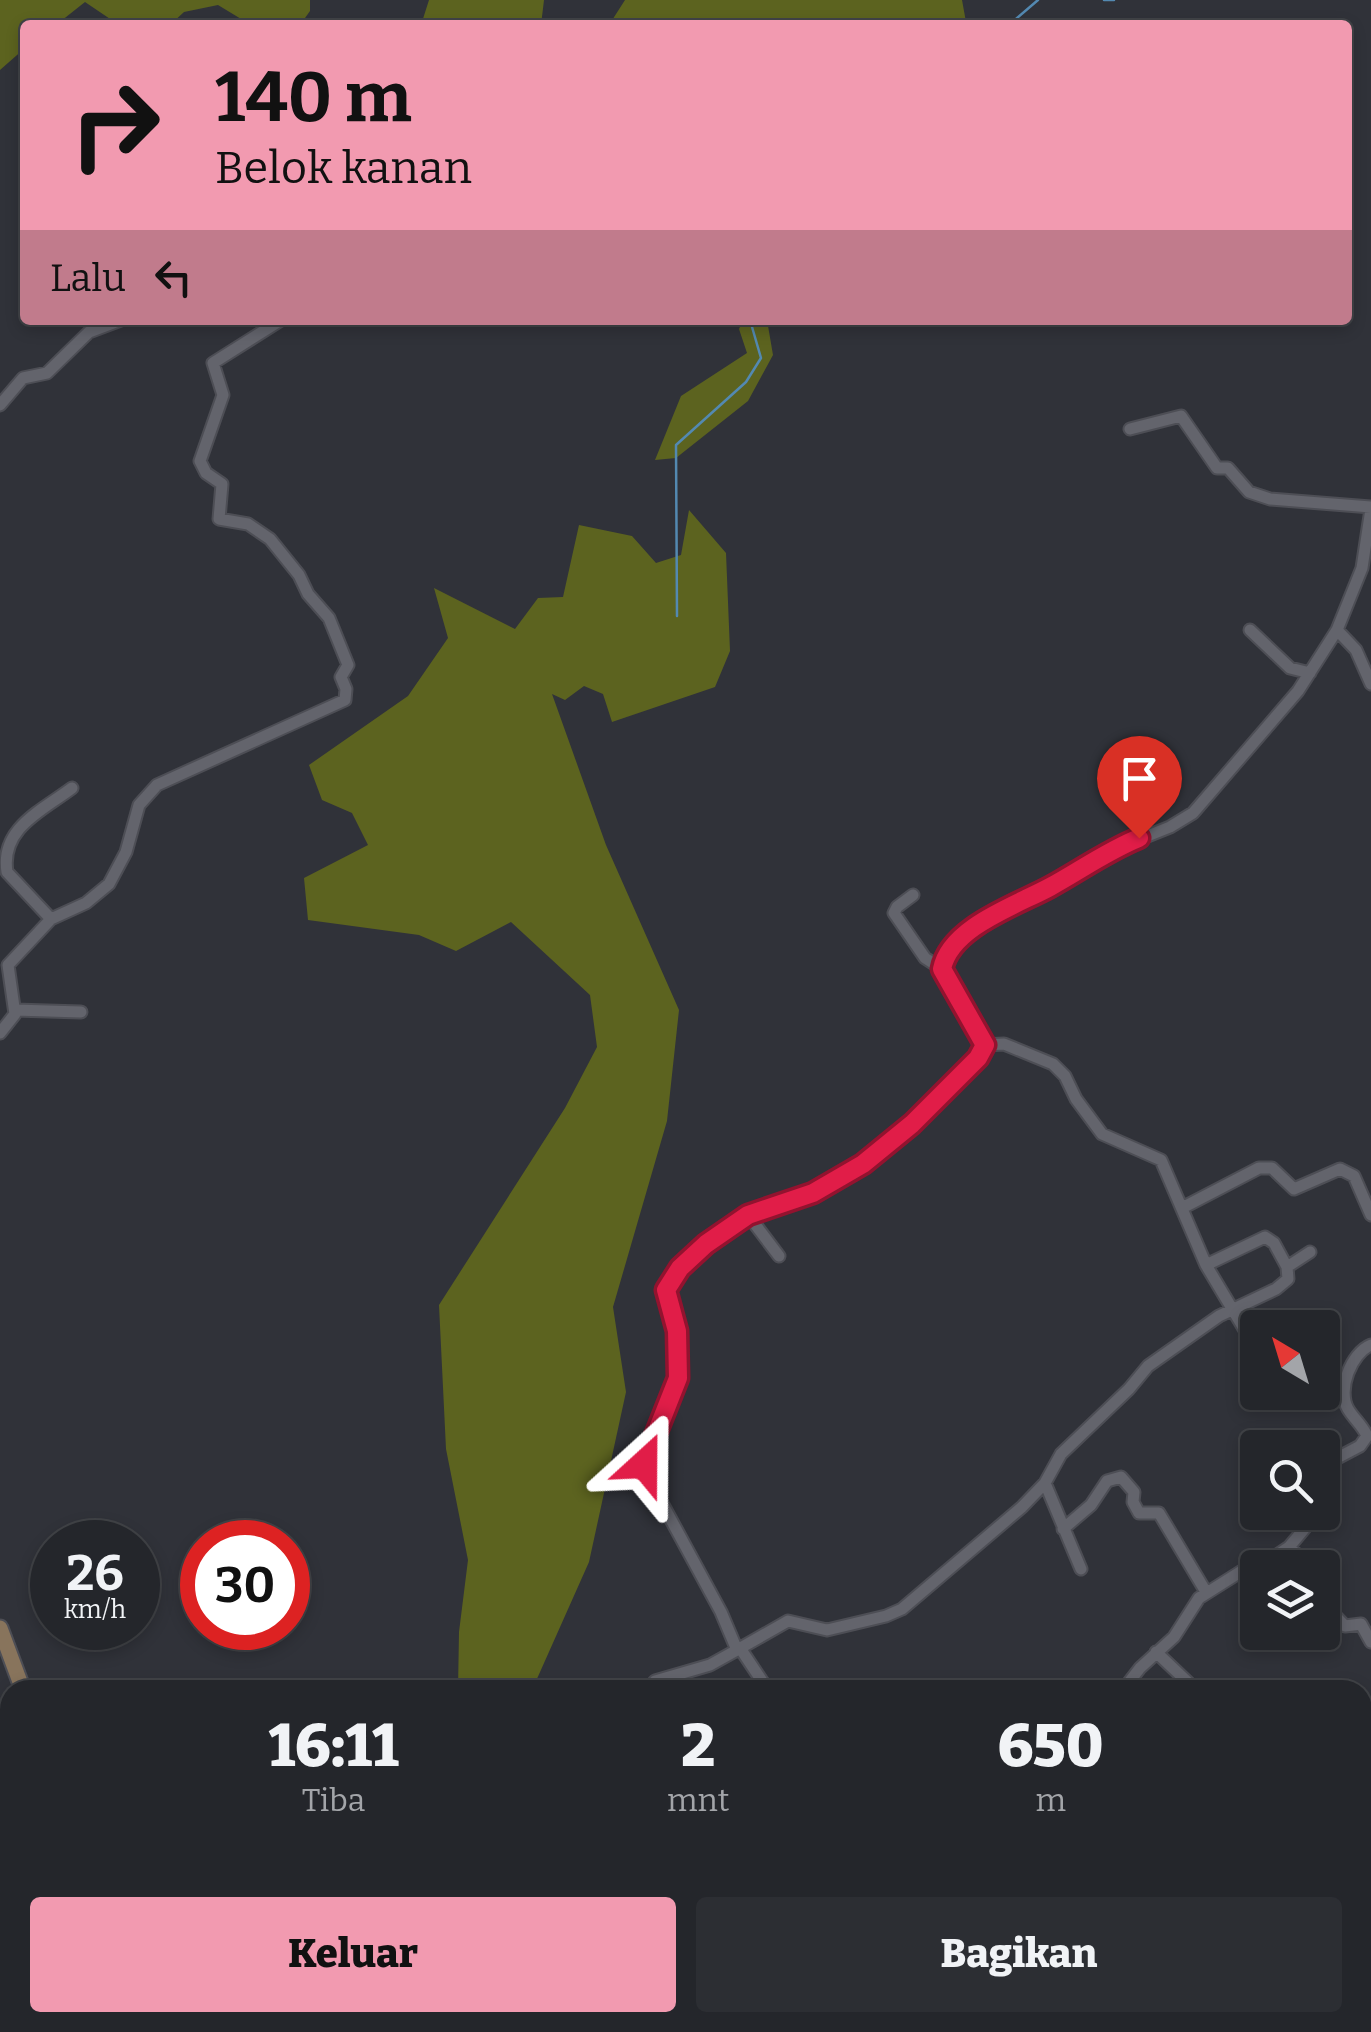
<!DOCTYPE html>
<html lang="id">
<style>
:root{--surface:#24262b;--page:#2c2e33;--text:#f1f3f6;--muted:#a3a5a9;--line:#414347;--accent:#f29ab0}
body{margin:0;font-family:Bitter,serif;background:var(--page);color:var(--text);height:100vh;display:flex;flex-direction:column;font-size:38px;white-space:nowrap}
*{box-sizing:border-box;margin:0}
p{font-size:32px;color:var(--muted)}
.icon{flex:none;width:55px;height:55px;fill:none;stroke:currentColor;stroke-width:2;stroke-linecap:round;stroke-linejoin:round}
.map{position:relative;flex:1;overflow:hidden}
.drawer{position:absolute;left:0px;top:1680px;width:1372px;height:352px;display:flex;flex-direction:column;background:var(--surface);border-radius:30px 30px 0 0;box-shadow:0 5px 15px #0003,0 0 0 2px var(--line)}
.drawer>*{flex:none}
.hud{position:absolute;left:20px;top:20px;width:1332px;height:305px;border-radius:10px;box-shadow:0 5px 15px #0003,0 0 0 2px var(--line);background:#f29ab0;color:#111;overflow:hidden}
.needle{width:65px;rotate:322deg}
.tools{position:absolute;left:1240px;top:1310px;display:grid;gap:20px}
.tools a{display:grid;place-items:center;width:100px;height:100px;border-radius:10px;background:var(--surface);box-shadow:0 5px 15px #0003,0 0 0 2px var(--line);font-size:50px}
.speed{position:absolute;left:30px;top:1520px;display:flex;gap:20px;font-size:50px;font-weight:700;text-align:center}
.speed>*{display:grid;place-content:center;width:130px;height:130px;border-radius:50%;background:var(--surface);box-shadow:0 5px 15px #0003,0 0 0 2px var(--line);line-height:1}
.speed small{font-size:25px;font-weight:400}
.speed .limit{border:15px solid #d22;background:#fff;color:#111}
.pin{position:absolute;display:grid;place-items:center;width:85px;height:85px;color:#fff;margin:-102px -42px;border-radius:50% 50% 50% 0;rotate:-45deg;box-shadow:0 0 10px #0007}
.pin .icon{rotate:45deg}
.me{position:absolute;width:110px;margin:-55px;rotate:24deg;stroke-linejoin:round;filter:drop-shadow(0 0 8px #0008)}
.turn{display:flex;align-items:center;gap:35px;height:210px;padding:0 30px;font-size:45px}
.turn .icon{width:130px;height:130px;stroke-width:2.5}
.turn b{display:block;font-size:70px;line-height:85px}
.then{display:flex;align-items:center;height:95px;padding:0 30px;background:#0003;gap:20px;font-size:38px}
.eta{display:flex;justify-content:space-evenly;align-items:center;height:170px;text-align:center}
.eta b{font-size:60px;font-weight:800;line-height:70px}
.button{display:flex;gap:20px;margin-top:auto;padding:20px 30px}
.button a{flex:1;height:115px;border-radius:10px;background:var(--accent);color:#111;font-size:40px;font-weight:800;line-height:115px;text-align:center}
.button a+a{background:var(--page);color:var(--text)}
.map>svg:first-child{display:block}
.forest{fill:#5c631f}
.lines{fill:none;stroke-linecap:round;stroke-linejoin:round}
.stream{stroke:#5389b1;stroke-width:2.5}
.river{stroke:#146198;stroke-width:18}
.street-casing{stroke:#4d4e55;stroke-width:15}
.secondary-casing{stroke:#4d4e55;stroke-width:19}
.street{stroke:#63646c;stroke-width:11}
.secondary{stroke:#88745c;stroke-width:15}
.route-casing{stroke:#92132f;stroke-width:25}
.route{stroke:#e11d48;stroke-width:18}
</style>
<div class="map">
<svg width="1371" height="2032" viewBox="0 0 1371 2032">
<rect width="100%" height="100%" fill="#303239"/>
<!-- forest -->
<path class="forest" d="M0,0H310V11L300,25H251L218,5L184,12L170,25H119L85,2L56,25H25V48L0,70Z
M429,0H544L541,25H421Z
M625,0H962L966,22L951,25H609Z
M743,320L755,324L757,320H767L773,355L748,401L676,458L655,460L681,396L747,353L739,329Z
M689,510L726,553L730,651L715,687L612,722L603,694L584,686L565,700L552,694L606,845L679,1010L667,1121L613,1307L626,1392L589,1562L532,1690H458L459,1632L468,1560L446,1449L439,1305L565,1108L597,1047L590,995L511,922L456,951L419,935L308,920L304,878L368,845L352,813L322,800L309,765L408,696L448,638L434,588L515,629L538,598L563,597L579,525L632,536L656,563L681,555Z"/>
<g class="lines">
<!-- stream -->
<path class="stream" d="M1104,0H1114
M1009,25L1038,0
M677,616L676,445L746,382L761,358L750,320"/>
<!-- river -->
<path class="river" d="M1362,1815L1371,1812
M1362,1836L1371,1833
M1159,2022L1160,2032
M1189,2032V2022"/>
<!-- street casing -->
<g class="street-casing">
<path id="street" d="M0,405L23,378L47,373L89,332L121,320
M1130,429L1181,416L1217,468H1228L1249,492L1270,499L1371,507
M1250,630L1290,668L1310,673
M1337,630L1356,650L1371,684
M913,895L897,907L894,913L925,958L942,969
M51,919L7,872C0,828 43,810 72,788
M15,1010L81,1012
M0,1033L15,1014L8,965L51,919L86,903L109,884L126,852L139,805L157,785L345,700L346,689L341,677L348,665L329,618L308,594L299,575L270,539L248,524L219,519L222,484L206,473L200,461L223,395L213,363L281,320
M985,1045L1004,1044L1053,1064L1065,1076L1076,1099L1102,1134L1161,1160L1206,1265L1258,1352
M1182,1208L1259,1168H1272L1294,1189L1340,1169L1354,1176L1371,1215
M748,1215L779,1256
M1206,1265L1265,1237L1274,1243L1287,1267
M1322,1466L1360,1446L1367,1436C1363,1426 1354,1419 1348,1409C1337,1390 1351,1353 1371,1345
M1045,1483L1081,1569
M1298,1512L1305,1528L1289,1547L1311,1568
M1063,1529L1091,1505L1107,1481L1121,1477L1134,1492L1133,1502L1139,1513H1159L1206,1592
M1322,1602L1345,1626L1361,1624L1371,1642
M740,1648L768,1690
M737,1650L788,1621L827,1630L886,1616L902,1609L1022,1507L1045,1483L1061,1454L1129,1389L1148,1366L1219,1316L1276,1289L1288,1279L1287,1267L1310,1252
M1156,1652L1196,1690
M649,1690L655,1681L710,1665L737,1650L721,1612L649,1479L645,1456L661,1428L678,1379L677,1331L667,1290L672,1277L705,1244L737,1222L813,1193L863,1165L912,1124L978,1058L985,1045L942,969L946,958L960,941L1000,910L1055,884L1115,849L1170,827L1193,813L1298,691L1337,630L1362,568L1371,509
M1123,1690L1140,1668L1174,1637L1199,1598L1256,1562L1271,1559L1289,1547
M106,2022L110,2032
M625,2032L633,2022"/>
</g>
<!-- secondary casing -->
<g class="secondary-casing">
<path id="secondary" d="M0,1628L23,1690
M275,2022L283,2032"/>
</g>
<!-- street -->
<use href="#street" class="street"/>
<!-- secondary -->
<use href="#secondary" class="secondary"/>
</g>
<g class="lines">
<!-- route casing -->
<g class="route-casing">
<path id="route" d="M644,1464L678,1378L677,1331L666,1290L680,1268L706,1244L748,1215L813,1193L863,1164L912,1124L978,1058L985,1045L942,969C950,927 1017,905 1050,887C1081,870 1107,851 1139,838"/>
</g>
<!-- route -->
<use href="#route" class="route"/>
</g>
</svg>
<div class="tools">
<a><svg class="needle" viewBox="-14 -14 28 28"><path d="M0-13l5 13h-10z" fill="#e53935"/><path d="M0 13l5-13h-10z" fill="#a3a5a9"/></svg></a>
<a><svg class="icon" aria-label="search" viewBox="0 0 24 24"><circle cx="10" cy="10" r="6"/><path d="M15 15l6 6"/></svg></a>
<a><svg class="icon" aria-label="layers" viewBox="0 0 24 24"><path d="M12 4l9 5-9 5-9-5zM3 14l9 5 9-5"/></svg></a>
</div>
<div class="speed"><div>26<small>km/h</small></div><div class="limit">30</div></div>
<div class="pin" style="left:1139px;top:838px;background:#d93025"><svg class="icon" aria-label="arrive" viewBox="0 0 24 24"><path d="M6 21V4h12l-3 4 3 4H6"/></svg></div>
<svg class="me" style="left:644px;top:1464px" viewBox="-20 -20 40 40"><path d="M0-17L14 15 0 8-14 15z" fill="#e11d48" stroke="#fff" stroke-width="4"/></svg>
<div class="hud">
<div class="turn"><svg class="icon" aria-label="right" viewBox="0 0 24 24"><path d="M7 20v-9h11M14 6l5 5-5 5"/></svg><div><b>140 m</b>Belok kanan</div></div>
<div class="then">Lalu<svg class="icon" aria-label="left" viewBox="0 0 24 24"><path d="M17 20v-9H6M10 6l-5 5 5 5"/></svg></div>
</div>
<section class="drawer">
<div class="eta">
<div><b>16:11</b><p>Tiba</p></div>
<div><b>2</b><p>mnt</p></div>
<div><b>650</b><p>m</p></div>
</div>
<div class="button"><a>Keluar</a><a>Bagikan</a></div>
</section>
</div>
